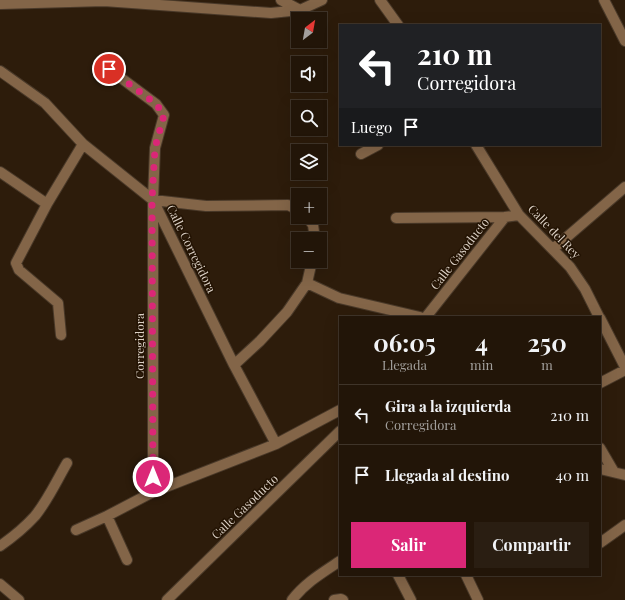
<!DOCTYPE html>
<html lang="es">
<meta charset="utf-8">
<style>
:root{--surface:#221508;--page:#2a1e12;--text:#f1f3f6;--muted:#a29f9c;--line:#3f3429;--accent:#db2777}
body{margin:0;font-family:"Playfair Display",serif;background:var(--page);color:var(--text);height:100vh;display:flex;flex-direction:column;font-size:15px;white-space:nowrap}
*{box-sizing:border-box;margin:0}
p{font-size:13px;color:var(--muted)}
.icon{flex:none;width:22px;height:22px;fill:none;stroke:currentColor;stroke-width:2;stroke-linecap:round;stroke-linejoin:round}
.map{position:relative;flex:1;overflow:hidden}
.drawer{position:absolute;left:339px;top:316px;width:262px;height:260px;display:flex;flex-direction:column;background:var(--surface);border-radius:0px;box-shadow:0 4px 16px #0002,0 0 0 1px var(--line)}
.drawer>*{flex:none}
.banner{position:absolute;left:339px;top:24px;width:262px;height:122px;border-radius:0px;box-shadow:0 4px 16px #0002,0 0 0 1px var(--line);background:#202124;color:#fff;overflow:hidden}
.needle{width:26px;rotate:31deg}
.controls{position:absolute;left:291px;top:12px;display:grid;gap:8px}
.controls a{display:grid;place-items:center;width:36px;height:36px;border-radius:0px;background:var(--surface);box-shadow:0 4px 16px #0002,0 0 0 1px var(--line);font-size:20px}
.pin{position:absolute;display:grid;place-items:center;width:34px;height:34px;color:#fff;margin:-17px;border:2px solid #fff;border-radius:50%;box-shadow:0 1px 4px #0007}
.me{position:absolute;width:44px;margin:-22px;rotate:0deg;stroke-linejoin:round;filter:drop-shadow(0 0 3px #0008)}
.turn{display:flex;align-items:center;gap:14px;height:84px;padding:0 12px;font-size:18px}
.turn .icon{width:52px;height:52px;stroke-width:2.5}
.turn b{display:block;font-size:28px;line-height:34px}
.then{display:flex;align-items:center;height:38px;padding:0 12px;background:#0003;gap:8px;font-size:15px}
.eta{display:flex;justify-content:space-evenly;align-items:center;height:68px;text-align:center}
.eta b{font-size:24px;font-weight:700;line-height:28px}
.primary-button{display:flex;gap:8px;margin-top:auto;padding:8px 12px}
.primary-button a{flex:1;height:46px;border-radius:0px;background:var(--accent);color:#fff;font-size:16px;font-weight:700;line-height:46px;text-align:center}
.primary-button a+a{background:var(--page);color:var(--text)}
ul{padding:0;list-style:none}
li{display:flex;align-items:center;gap:12px;height:60px;padding:0 12px;border-top:1px solid var(--line)}
li div{flex:1}
li b{display:block;font-size:15px}
li em{font-style:normal}
.map>svg:first-child{display:block}
.lines{fill:none;stroke-linecap:round;stroke-linejoin:round}
.minor-casing{stroke:#493929;stroke-width:12}
.minor{stroke:#836548;stroke-width:10}
.route{stroke:#db2777;stroke-width:7;stroke-dasharray:0 12.6}
.labels{text-anchor:middle;stroke-width:3;stroke-linejoin:round;paint-order:stroke}
.street-label{font-size:12px;fill:#dbd0c5;stroke:#231303}
</style>
<div class="map">
<svg width="625" height="600" viewBox="0 0 625 600">
<rect width="100%" height="100%" fill="#2d1c0b"/>
<g class="lines">
<!-- minor casing -->
<g class="minor-casing">
<path id="minor" d="M281,0L300,10
M380,0L398,25
M604,0L625,41
M0,4L104,1L271,13L300,10L322,0
M109,69L156,104L164,115L155,148L153,200V492
M0,71L45,103L83,144L153,200L234,365L276,444
M476,145L519,215L570,267L585,289L599,317
M361,154L378,145
M0,172L47,204
M153,200L206,206L288,205L298,210
M307,217L313,225L315,239
M396,218L505,217
M553,249L625,187
M307,283L339,298L420,317
M426,317L505,217L519,215
M600,318L625,367
M61,335L58,303L19,270L16,263L47,204L83,144
M234,365L260,341L287,312L307,283L312,261
M600,383L625,370
M600,448L614,472
M600,469L625,475
M107,516L127,560
M76,530L107,516L153,492L276,444L340,410
M600,543L625,525
M0,546C13,537 25,527 35,516C48,500 57,480 67,463
M398,575L411,600
M466,575L478,600
M0,584L19,600
M167,600L340,431
M292,600C305,583 322,573 340,561
M334,600L341,599L343,600"/>
</g>
<!-- minor -->
<use href="#minor" class="minor"/>
</g>
<g class="lines">
<!-- route -->
<path class="route" d="M109,69L156,104L164,115L155,148L152,200L153,477"/>
</g>
<g class="labels">
<!-- street labels -->
<g class="street-label">
<text transform="translate(554 232) rotate(46)" y="4">Calle del Rey</text>
<text transform="translate(191 249) rotate(64)" y="4">Calle Corregidora</text>
<text transform="translate(460 254) rotate(-52)" y="4">Calle Gasoducto</text>
<text transform="translate(140 346) rotate(-90)" y="4">Corregidora</text>
<text transform="translate(245 507) rotate(-44)" y="4">Calle Gasoducto</text>
</g>
</g>
</svg>
<div class="controls">
<a><svg class="needle" viewBox="-14 -14 28 28"><path d="M0-13l5 13h-10z" fill="#e53935"/><path d="M0 13l5-13h-10z" fill="#a29f9c"/></svg></a>
<a><svg class="icon" aria-label="sound" viewBox="0 0 24 24"><path d="M4 9h4l5-4v14l-5-4H4zM17 9q2 3 0 6"/></svg></a>
<a><svg class="icon" aria-label="search" viewBox="0 0 24 24"><circle cx="10" cy="10" r="6"/><path d="M15 15l6 6"/></svg></a>
<a><svg class="icon" aria-label="layers" viewBox="0 0 24 24"><path d="M12 4l9 5-9 5-9-5zM3 14l9 5 9-5"/></svg></a>
<a>+</a>
<a>−</a>
</div>
<div class="pin" style="left:109px;top:69px;background:#d93025"><svg class="icon" aria-label="arrive" viewBox="0 0 24 24"><path d="M6 21V4h12l-3 4 3 4H6"/></svg></div>
<svg class="me" style="left:153px;top:477px" viewBox="-20 -20 40 40"><circle r="17" fill="#db2777" stroke="#fff" stroke-width="3"/><path d="M0-11L8 9 0 5-8 9z" fill="#fff"/></svg>
<div class="banner">
<div class="turn"><svg class="icon" aria-label="left" viewBox="0 0 24 24"><path d="M17 20v-9H6M10 6l-5 5 5 5"/></svg><div><b>210 m</b>Corregidora</div></div>
<div class="then">Luego<svg class="icon" aria-label="arrive" viewBox="0 0 24 24"><path d="M6 21V4h12l-3 4 3 4H6"/></svg></div>
</div>
<section class="drawer">
<div class="eta">
<div><b>06:05</b><p>Llegada</p></div>
<div><b>4</b><p>min</p></div>
<div><b>250</b><p>m</p></div>
</div>
<ul>
<li><svg class="icon" aria-label="left" viewBox="0 0 24 24"><path d="M17 20v-9H6M10 6l-5 5 5 5"/></svg><div><b>Gira a la izquierda</b><p>Corregidora</p></div><em>210 m</em></li>
<li><svg class="icon" aria-label="arrive" viewBox="0 0 24 24"><path d="M6 21V4h12l-3 4 3 4H6"/></svg><div><b>Llegada al destino</b></div><em>40 m</em></li>
</ul>
<div class="primary-button"><a>Salir</a><a>Compartir</a></div>
</section>
</div>
